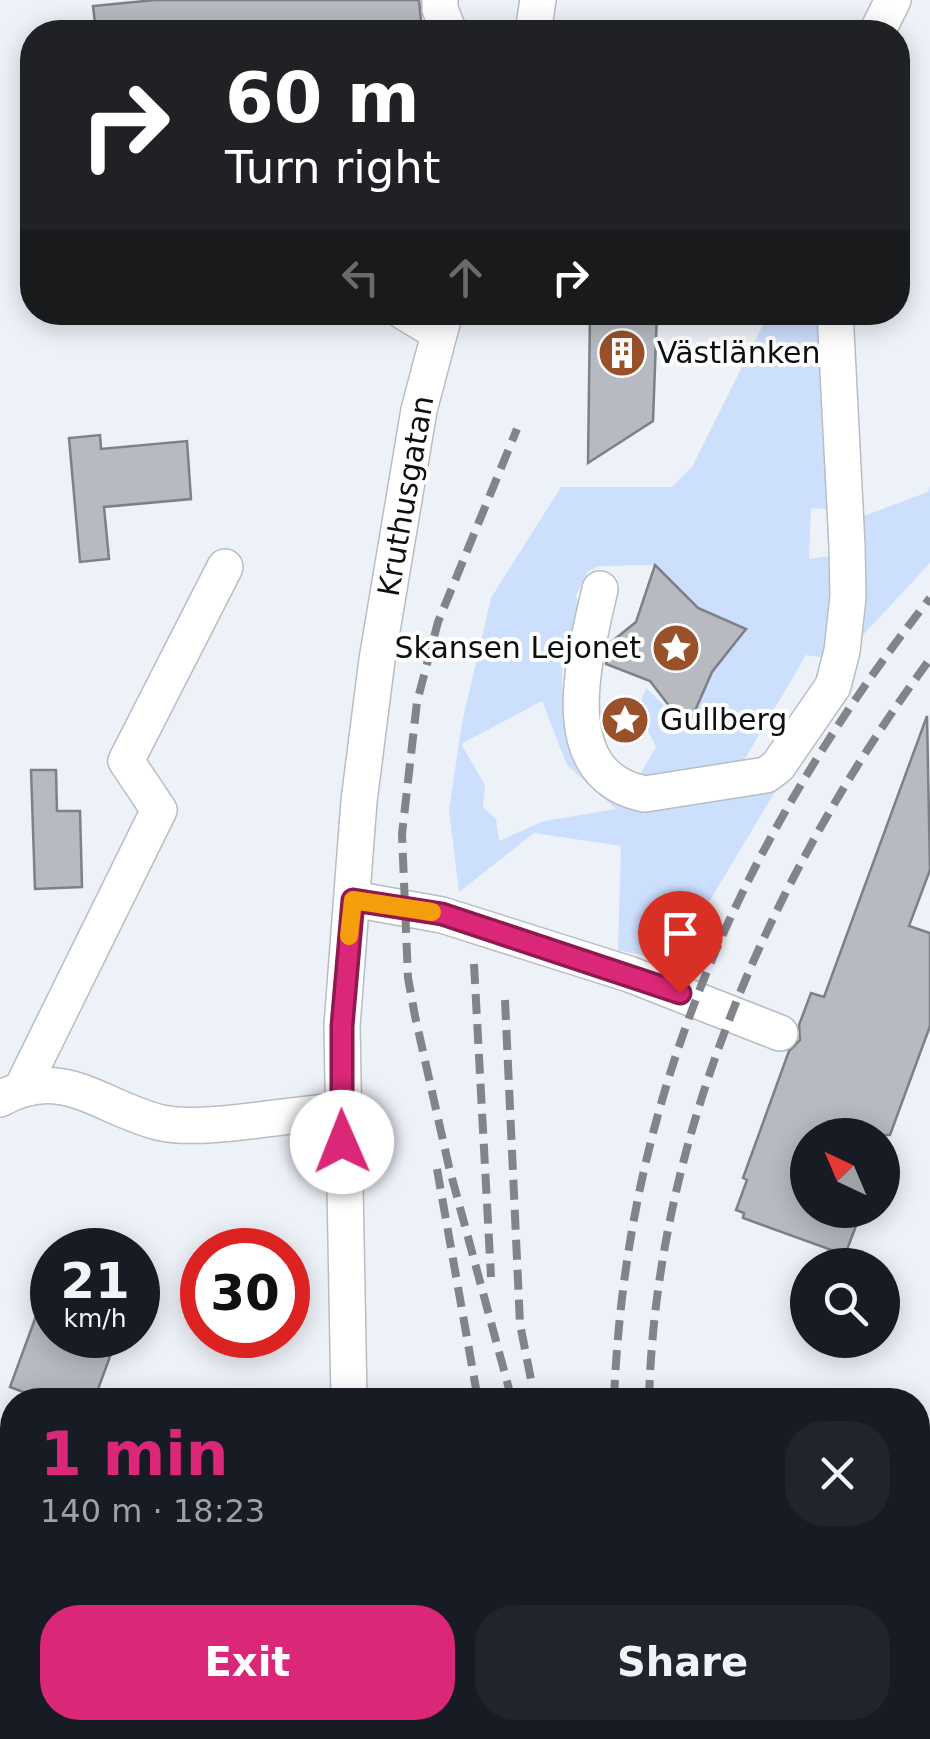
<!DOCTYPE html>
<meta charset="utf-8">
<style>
:root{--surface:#171b24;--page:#20242c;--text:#f1f3f6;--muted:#9ea1a6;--accent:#db2777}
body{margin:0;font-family:"DejaVu Sans",sans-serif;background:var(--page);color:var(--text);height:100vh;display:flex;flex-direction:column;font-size:38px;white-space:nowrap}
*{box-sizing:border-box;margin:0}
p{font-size:32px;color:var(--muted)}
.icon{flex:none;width:55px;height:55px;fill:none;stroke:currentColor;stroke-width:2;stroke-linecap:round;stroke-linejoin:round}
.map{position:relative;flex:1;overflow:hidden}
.side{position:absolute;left:0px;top:1388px;width:930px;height:352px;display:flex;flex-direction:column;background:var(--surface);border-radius:40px 40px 0 0;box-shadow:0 5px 25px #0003}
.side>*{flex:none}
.guide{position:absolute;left:20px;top:20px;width:890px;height:305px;border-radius:40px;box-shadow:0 5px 25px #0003;background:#202124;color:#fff;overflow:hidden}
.needle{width:65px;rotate:316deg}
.controls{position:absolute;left:790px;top:1118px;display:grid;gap:20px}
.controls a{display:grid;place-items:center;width:110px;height:110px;border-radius:50%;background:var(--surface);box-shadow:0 5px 25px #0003;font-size:50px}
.speed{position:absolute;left:30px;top:1228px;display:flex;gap:20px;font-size:50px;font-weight:700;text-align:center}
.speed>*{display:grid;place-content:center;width:130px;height:130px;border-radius:50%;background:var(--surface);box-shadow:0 5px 25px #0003;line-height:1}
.speed small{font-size:25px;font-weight:400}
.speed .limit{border:15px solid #d22;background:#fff;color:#111}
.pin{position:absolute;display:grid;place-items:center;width:85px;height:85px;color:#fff;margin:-102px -42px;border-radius:50% 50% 50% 0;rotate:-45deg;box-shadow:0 0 10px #0007}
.pin .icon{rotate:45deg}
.me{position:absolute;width:110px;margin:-55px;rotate:359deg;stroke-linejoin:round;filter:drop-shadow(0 0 8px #0008)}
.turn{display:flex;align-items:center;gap:35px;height:210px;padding:0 40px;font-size:45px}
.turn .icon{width:130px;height:130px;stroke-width:2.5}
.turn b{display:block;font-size:70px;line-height:85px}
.lanes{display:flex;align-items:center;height:95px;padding:0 40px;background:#0003;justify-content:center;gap:50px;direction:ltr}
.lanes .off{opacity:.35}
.round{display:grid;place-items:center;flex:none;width:105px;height:105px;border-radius:40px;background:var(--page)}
.head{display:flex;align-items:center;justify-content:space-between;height:170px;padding:0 40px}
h1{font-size:60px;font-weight:600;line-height:75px;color:var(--accent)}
.action{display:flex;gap:20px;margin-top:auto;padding:20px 40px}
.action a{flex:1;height:115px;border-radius:40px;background:var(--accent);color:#fff;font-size:40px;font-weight:600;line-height:115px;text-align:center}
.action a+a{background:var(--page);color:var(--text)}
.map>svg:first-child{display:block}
.green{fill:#ccdffd;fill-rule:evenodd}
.building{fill:#b7bbc1;stroke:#7d8187;stroke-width:2.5}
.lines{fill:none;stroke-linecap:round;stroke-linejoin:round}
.minor-casing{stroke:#b9bdc3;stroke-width:38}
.minor{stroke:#fff;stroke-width:35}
.rail{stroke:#828489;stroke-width:8;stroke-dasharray:20 10;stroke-linecap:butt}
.route-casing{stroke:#8e194d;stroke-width:25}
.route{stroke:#db2777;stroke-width:18}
.slow{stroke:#f59e0b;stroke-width:18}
.labels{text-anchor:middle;stroke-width:8;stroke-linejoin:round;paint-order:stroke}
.poi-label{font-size:30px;fill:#0e0f11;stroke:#fff;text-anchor:start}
.street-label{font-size:30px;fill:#0e0f11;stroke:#fff}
</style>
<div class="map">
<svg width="930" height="1739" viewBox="0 0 930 1739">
<rect width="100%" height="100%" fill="#edf1f8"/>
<!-- green -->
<path class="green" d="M769,313H828L834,510L811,508L809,559L831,556L833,659L806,655L743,762L638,778L656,747L638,710L646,688L687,728L712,672L745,629L698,608L655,565L599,566L588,571L576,595C588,632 562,646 562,679C563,718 582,748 600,782L778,787L673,962L618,950L621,846L534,833L459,892L449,810L462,723L491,598L561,487H672L692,467ZM542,701L567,765L616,809L544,821L499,841L496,819L483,807L485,785L461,744Z
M930,486V563L863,635L861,517L928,492Z"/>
<!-- building -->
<path class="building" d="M155,0H419L422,32H96L93,6Z
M590,312H657L653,421L588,463Z
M100,435L101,449L187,441L191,499L104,507L109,559L80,562L69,438Z
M655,565L698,608L746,629L712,672L687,729L650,681L606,664L610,643L636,622Z
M927,716L930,870L909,926L930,933V1026L890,1135H808V1210H862L845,1255L743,1218L744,1213L736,1210L747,1180L743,1178L789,1051L800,1040L799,1025L811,993L824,997Z
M31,770H56L57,811H80L82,887L35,889Z
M50,1278L52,1335H118L94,1400H44L10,1387Z"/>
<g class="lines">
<!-- minor casing -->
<g class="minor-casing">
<path id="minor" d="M440,0V9L449,32
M533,32L538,0
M877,32L893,0
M404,312L439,333
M600,589C586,653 549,775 645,794L766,775L778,766L833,686L842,651L848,597L847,546L835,312
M353,899L442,915L629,974L780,1033
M23,1086L159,810L126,761L225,567
M0,1099C65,1063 101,1109 162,1123C204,1132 293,1113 341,1111
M349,1400L342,1026L359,801L377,660L419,410L445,312
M308,1739L310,1728"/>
</g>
<!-- minor -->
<use href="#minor" class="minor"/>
<!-- rail -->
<path class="rail" d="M474,964L491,1277
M505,1000L520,1324L535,1400
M437,1169L478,1400
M512,1400L449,1167L415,1016L408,978L402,834L417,702L438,622L517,429
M614,1400C626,1094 742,837 930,598
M649,1400C656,1133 774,870 930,659
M585,1728L588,1739
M620,1728L624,1739
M637,1728L639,1739
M674,1728L676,1739"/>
</g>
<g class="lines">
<!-- route casing -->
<g class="route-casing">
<path id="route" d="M342,1142V1026L353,900L442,914L680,993"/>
</g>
<!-- route -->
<use href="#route" class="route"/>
<!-- slow -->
<path class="slow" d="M349,936L353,900L432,912"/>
</g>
<!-- icons -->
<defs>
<g id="building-disc" transform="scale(2.5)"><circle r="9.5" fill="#985129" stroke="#fff"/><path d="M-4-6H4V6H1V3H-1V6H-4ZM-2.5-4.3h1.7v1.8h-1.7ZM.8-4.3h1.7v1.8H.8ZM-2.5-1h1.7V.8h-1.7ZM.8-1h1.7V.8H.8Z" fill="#fff"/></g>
<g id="sight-disc" transform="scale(2.5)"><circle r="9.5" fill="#985129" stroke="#fff"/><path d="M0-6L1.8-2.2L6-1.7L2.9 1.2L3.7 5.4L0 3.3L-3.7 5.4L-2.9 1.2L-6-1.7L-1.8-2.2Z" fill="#fff"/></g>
</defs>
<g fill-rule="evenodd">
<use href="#building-disc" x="622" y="353"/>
<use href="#sight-disc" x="676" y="648"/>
<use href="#sight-disc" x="625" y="720"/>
</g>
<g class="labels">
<!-- poi labels -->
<g class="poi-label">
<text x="657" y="363">Västlänken</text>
<text x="641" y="658" text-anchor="end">Skansen Lejonet</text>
<text x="660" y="730">Gullberg</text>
</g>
<!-- street labels -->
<g class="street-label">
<text transform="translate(406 496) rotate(-80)" y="10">Kruthusgatan</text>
</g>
</g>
</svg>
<div class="controls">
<a><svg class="needle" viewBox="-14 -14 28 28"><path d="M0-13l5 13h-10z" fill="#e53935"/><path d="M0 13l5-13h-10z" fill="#9ea1a6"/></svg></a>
<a><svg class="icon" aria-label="search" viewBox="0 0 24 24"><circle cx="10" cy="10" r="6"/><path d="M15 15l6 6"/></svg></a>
</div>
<div class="speed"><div>21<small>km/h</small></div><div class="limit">30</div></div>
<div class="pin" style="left:680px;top:993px;background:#d93025"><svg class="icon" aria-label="arrive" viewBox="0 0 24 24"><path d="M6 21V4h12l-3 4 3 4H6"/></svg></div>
<svg class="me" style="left:342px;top:1142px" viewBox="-20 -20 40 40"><circle r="19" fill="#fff"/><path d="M0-13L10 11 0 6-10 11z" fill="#db2777"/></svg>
<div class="guide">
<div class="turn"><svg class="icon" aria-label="right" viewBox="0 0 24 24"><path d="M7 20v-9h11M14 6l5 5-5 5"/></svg><div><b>60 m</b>Turn right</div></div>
<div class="lanes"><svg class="icon off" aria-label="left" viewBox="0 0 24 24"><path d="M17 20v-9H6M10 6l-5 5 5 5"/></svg><svg class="icon off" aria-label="ahead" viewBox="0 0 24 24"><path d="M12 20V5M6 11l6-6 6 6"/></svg><svg class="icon" aria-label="right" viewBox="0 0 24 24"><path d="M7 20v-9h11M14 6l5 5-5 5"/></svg></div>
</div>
<section class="side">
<div class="head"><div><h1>1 min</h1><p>140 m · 18:23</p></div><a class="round"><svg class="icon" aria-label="close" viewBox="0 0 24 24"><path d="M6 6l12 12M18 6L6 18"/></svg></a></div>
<div class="action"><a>Exit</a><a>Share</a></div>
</section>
</div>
